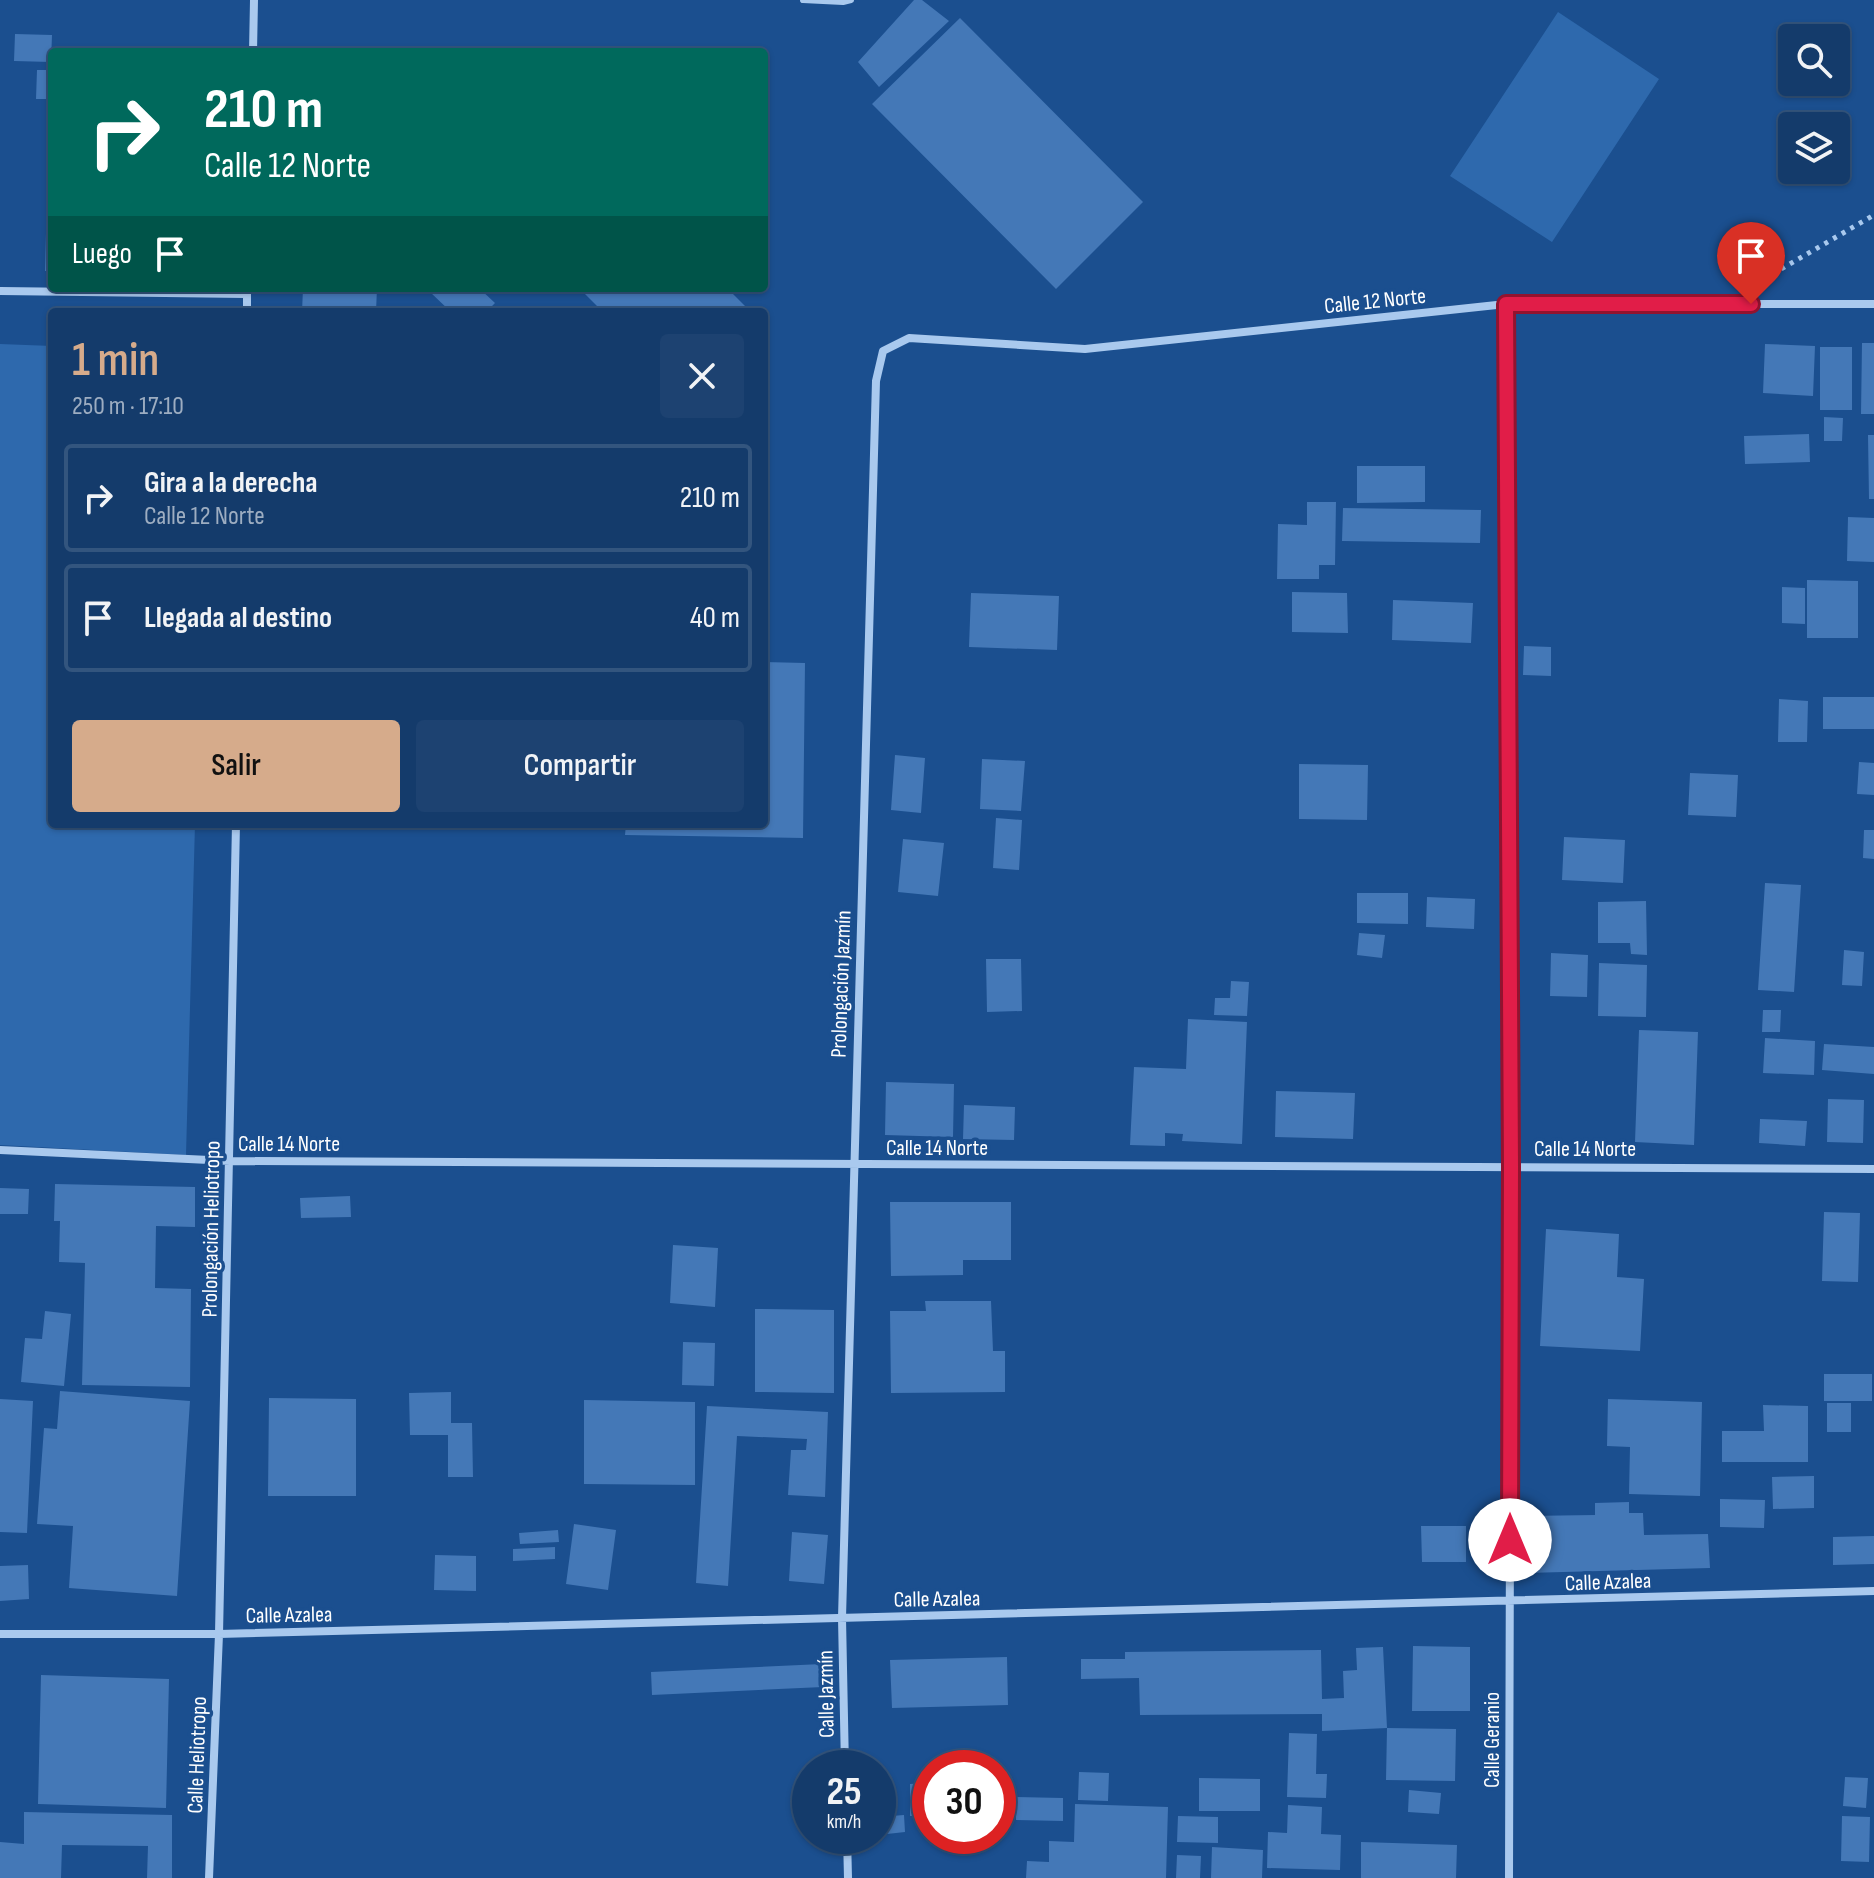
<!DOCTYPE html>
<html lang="es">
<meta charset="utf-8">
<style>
:root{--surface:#143b6b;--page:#1d4271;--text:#f1f3f6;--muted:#9dadc1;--line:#33557e;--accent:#d6ab8b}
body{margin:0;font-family:"Sofia Sans Condensed",sans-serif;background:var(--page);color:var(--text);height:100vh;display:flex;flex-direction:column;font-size:30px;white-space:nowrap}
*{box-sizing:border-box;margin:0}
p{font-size:26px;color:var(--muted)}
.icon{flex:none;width:44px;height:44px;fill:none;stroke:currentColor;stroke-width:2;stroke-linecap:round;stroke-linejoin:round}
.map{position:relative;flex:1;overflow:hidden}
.side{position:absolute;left:48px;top:308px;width:720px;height:520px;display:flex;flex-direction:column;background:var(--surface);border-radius:8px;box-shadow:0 2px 6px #0004,0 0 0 2px var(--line)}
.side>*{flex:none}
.banner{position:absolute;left:48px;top:48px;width:720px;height:244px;border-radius:8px;box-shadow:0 2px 6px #0004,0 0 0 2px var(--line);background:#00695c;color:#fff;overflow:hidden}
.tools{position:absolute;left:1778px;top:24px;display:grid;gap:16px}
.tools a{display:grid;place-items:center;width:72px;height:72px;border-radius:8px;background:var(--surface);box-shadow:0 2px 6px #0004,0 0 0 2px var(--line);font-size:40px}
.speed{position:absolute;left:792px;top:1750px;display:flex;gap:16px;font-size:40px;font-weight:700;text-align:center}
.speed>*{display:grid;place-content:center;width:104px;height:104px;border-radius:50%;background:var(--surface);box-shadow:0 2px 6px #0004,0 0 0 2px var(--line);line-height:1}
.speed small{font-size:20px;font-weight:400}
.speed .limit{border:12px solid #d22;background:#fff;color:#111}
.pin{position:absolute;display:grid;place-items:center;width:68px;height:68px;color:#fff;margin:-82px -34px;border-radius:50% 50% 50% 0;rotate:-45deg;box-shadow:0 0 8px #0007}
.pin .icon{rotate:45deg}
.me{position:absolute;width:88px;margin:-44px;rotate:0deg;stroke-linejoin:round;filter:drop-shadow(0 0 6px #0008)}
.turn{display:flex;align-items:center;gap:28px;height:168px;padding:0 24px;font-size:36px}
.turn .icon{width:104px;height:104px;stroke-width:2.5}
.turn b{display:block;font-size:56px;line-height:68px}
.then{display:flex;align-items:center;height:76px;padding:0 24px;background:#0003;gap:16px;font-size:30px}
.round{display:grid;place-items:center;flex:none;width:84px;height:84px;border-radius:8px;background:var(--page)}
.headline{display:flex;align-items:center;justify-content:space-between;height:136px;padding:0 24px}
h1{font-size:48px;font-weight:600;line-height:60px;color:var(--accent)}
.cta{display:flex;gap:16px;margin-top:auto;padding:16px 24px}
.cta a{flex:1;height:92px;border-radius:8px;background:var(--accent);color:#111;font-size:32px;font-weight:600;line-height:92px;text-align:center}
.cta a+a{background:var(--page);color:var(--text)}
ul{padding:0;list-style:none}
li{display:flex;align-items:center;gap:24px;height:108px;margin:0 16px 12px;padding:0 8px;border:4px solid var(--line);border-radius:8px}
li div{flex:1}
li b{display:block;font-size:30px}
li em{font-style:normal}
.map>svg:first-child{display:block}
.green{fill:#2e69ad}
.building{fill:#4478b7}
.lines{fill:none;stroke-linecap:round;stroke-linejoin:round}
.path{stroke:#a9c9ee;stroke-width:5;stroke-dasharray:4 6;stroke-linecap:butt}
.service{stroke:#a9c9ee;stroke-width:6}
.minor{stroke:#a9c9ee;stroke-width:8}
.route-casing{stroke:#92132f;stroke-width:20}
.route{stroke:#e11d48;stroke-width:14}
.labels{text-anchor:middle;stroke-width:7;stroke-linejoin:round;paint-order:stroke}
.street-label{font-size:22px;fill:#fff;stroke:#1b4f8f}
</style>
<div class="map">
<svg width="1874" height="1878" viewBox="0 0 1874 1878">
<rect width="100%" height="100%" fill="#1b4f8f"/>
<!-- green -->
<path class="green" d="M1558,12L1659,79L1552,242L1450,176Z
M0,344L52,346V824H195L186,1155L0,1145Z"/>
<!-- building -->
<path class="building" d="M914,0H922L949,21L879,87L858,62Z
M960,18L1143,202L1056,289L872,104Z
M15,34L52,35L51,62L14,61Z
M37,70H52V99H36Z
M46,233H52V271H45Z
M303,288H377L376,312H302Z
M434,288H479L495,303L486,312H451L430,292Z
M579,288H727L751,312H603Z
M1862,343H1874V414H1861Z
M1765,344L1815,346L1813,396L1763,393Z
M1820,347H1852V410H1820Z
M1824,417L1843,418L1842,441H1824Z
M1809,434L1810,462L1745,464L1744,436Z
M1868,435H1874V499H1869Z
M1357,466H1425V502L1357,503Z
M1307,502H1336L1335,565H1319V579H1277L1278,524L1307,525Z
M1343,508L1481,510L1480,543L1342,541Z
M1848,517L1874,518V562L1847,561Z
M1807,580L1858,581V638H1807Z
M1782,587L1805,588V624L1782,623Z
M1292,592L1347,593L1348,633L1292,632Z
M971,593L1059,596L1057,650L969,647Z
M1393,600L1473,603L1471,643L1392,640Z
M1524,646L1551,647V676L1523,675Z
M764,662L805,663L803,838L625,835L626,824H764Z
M1823,697H1874V729H1823Z
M1779,699L1808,701L1807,742H1778Z
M895,755L925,758L921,813L891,810Z
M982,759L1025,761L1021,811L980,809Z
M1859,762L1874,763V795L1857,794Z
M1299,764L1368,765L1367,820L1299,819Z
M1690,773L1738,775L1736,817L1688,815Z
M996,818L1022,820L1019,870L993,868Z
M1864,830H1874V859L1863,858Z
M1564,837L1625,840L1623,883L1562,880Z
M903,839L944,843L938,896L898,892Z
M1765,883L1801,885L1794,992L1758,990Z
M1357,893H1408V924L1357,923Z
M1427,897L1475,899L1474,929L1426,927Z
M1646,901L1647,955L1631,954L1630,943H1598V902Z
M1359,933L1385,935L1382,958L1357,955Z
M1844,950L1864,952L1862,986L1842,985Z
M1551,953L1588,955L1587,997L1550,996Z
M986,959H1021L1022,1011L987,1012Z
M1599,963L1647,965L1646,1017L1598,1016Z
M1231,981L1249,982L1247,1016L1214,1015L1215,998H1230Z
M1763,1010H1781L1780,1032H1762Z
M1188,1019L1247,1022L1242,1144L1182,1141L1183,1134L1165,1133V1146L1130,1145L1134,1067L1186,1069Z
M1639,1030L1698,1032L1694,1145L1635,1142Z
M1765,1038L1815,1041L1814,1075L1763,1073Z
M1824,1044L1874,1047V1074L1822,1070Z
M886,1082L954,1084L953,1137L885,1135Z
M1276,1091L1355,1093L1353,1139L1275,1137Z
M1828,1099L1864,1100L1863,1143L1827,1142Z
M964,1105L1015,1107L1014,1140L963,1139Z
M1760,1119L1807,1121L1805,1146L1759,1143Z
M55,1184L195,1187V1227L156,1226L155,1288L191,1289L190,1387L82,1385L85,1263L59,1262L60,1221H54Z
M0,1188L29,1189L28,1214H0Z
M350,1196L351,1217L301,1218L300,1198Z
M890,1202H1011V1260H963V1275L891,1276Z
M1824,1212L1860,1213L1858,1282L1822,1281Z
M1546,1229L1619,1234L1617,1277L1644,1279L1640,1351L1540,1346Z
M673,1245L718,1248L715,1307L670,1303Z
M925,1301H991L993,1351H1005V1392L891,1393L890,1311H926Z
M755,1309L834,1310V1393L755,1392Z
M45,1311L71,1314L64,1386L21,1382L25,1338L42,1339Z
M683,1342L715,1343L714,1386L682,1385Z
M1824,1374H1872V1401H1824Z
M60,1391L190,1401L177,1596L69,1588L73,1526L37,1524L44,1428L57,1429Z
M451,1392V1423H472L473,1477H448V1435H410L409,1393Z
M269,1398L356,1399V1496H268Z
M0,1399L33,1401L27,1533L0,1532Z
M1608,1399L1702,1402L1700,1496L1629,1494L1630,1447L1607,1446Z
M584,1400L695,1402V1485L584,1484Z
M1827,1403H1851V1432H1827Z
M1763,1405L1808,1406V1462H1722V1431H1764Z
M707,1406L828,1412L825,1497L788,1495L791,1450H806L807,1439L737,1436L728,1586L696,1583Z
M1814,1476V1508L1773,1509L1772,1477Z
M1720,1499L1765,1500L1764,1528L1720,1527Z
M1629,1502V1513H1643L1644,1535L1708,1534L1710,1568L1527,1573L1525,1516L1595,1515V1503Z
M574,1524L616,1530L608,1590L566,1584Z
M1421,1526H1466V1562H1422Z
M558,1530L559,1542L520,1544L519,1533Z
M792,1532L828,1535L824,1584L789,1581Z
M1874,1536V1564L1833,1565V1537Z
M555,1547V1559L513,1561V1549Z
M435,1555L476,1556V1591L434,1590Z
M28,1565L29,1599L0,1601V1566Z
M1413,1646L1470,1647V1711H1412Z
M1383,1647L1387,1728L1322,1731V1714L1140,1715L1139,1678L1081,1679V1659H1125V1652L1321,1650L1322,1699L1344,1698L1343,1671L1357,1670L1356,1648Z
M1007,1657L1008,1705L892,1708L890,1660Z
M822,1664L823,1687L652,1695L651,1672Z
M41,1675L169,1679L166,1808L38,1804Z
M1387,1728L1456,1729L1455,1781L1386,1780Z
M1289,1733L1317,1734L1316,1774H1327L1326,1798L1287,1797Z
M1079,1772L1109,1773L1108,1801L1078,1800Z
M1845,1777L1868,1778L1866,1808L1843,1806Z
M1199,1778L1260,1779V1811H1199Z
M930,1783V1816H910V1784Z
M1409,1790L1441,1793L1439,1814L1408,1812Z
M1016,1797L1063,1798V1821L1016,1820Z
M1075,1804L1168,1807L1166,1878H1026L1027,1861L1049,1862V1841L1074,1842Z
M1288,1805L1322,1807L1321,1834L1341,1835L1340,1870L1267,1868L1268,1832L1287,1833Z
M24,1812L172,1815V1878H147L148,1846L62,1845L61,1878H0V1842L24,1844Z
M904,1815L905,1832L878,1835V1817Z
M1178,1816L1218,1817V1843L1177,1842Z
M1842,1816L1870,1817L1869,1862L1841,1861Z
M1361,1842L1457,1845L1456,1878H1361Z
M1212,1847L1263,1850L1262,1878H1211Z
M1177,1855L1201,1856L1200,1878H1176Z"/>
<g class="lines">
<!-- path -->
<path class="path" d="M1764,279L1874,215"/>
<!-- service -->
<path class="service" d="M803,0L843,2L851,0"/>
<!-- minor -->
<path class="minor" d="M253,52L254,0
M0,291L247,294
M1506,304L1511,1166L1509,1878
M247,312V289
M0,1150L230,1161L1874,1169
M0,1634H219L1874,1591
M845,1768L842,1618L876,381L883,351L909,338L1085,349L1506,304H1874
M847,1836L848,1878
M209,1878L219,1634L236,824"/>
</g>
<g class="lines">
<!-- route casing -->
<g class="route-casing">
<path id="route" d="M1510,1540L1511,1166L1506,304H1751"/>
</g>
<!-- route -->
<use href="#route" class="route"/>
</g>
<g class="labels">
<!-- street labels -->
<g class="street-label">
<text transform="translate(1375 300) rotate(-6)" y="8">Calle 12 Norte</text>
<text transform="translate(840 984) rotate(-88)" y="8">Prolongación Jazmín</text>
<text x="289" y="1151">Calle 14 Norte</text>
<text x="937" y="1155">Calle 14 Norte</text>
<text x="1585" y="1156">Calle 14 Norte</text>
<text transform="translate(210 1229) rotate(-89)" y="8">Prolongación Heliotropo</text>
<text transform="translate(1608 1581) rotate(-2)" y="8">Calle Azalea</text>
<text transform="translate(937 1598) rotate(-1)" y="8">Calle Azalea</text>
<text transform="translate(289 1614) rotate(-1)" y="8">Calle Azalea</text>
<text transform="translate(825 1694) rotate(-91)" y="8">Calle Jazmín</text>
<text transform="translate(1491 1740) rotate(-90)" y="8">Calle Geranio</text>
<text transform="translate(196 1755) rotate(-88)" y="8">Calle Heliotropo</text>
</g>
</g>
</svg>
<div class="tools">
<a><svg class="icon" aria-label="search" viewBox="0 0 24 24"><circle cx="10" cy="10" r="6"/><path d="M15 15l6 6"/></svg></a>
<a><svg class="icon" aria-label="layers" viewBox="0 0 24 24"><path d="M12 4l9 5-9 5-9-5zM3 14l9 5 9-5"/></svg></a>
</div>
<div class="speed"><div>25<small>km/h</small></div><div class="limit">30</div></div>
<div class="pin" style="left:1751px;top:304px;background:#d93025"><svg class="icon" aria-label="arrive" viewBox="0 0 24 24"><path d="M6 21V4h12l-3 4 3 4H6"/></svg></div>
<svg class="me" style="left:1510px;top:1540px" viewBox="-20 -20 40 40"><circle r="19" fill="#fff"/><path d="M0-13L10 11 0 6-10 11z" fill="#e11d48"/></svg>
<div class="banner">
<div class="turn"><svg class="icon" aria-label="right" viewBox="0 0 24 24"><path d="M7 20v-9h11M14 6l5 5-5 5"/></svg><div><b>210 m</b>Calle 12 Norte</div></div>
<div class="then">Luego<svg class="icon" aria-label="arrive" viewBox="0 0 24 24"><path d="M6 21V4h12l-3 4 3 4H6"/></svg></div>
</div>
<section class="side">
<div class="headline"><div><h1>1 min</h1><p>250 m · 17:10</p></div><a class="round"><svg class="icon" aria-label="close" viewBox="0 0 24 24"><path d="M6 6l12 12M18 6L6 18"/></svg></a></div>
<ul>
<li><svg class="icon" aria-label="right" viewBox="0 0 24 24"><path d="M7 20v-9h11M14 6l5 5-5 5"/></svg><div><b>Gira a la derecha</b><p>Calle 12 Norte</p></div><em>210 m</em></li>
<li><svg class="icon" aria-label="arrive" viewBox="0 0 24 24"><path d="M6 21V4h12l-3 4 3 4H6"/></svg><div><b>Llegada al destino</b></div><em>40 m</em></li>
</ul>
<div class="cta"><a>Salir</a><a>Compartir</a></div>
</section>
</div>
